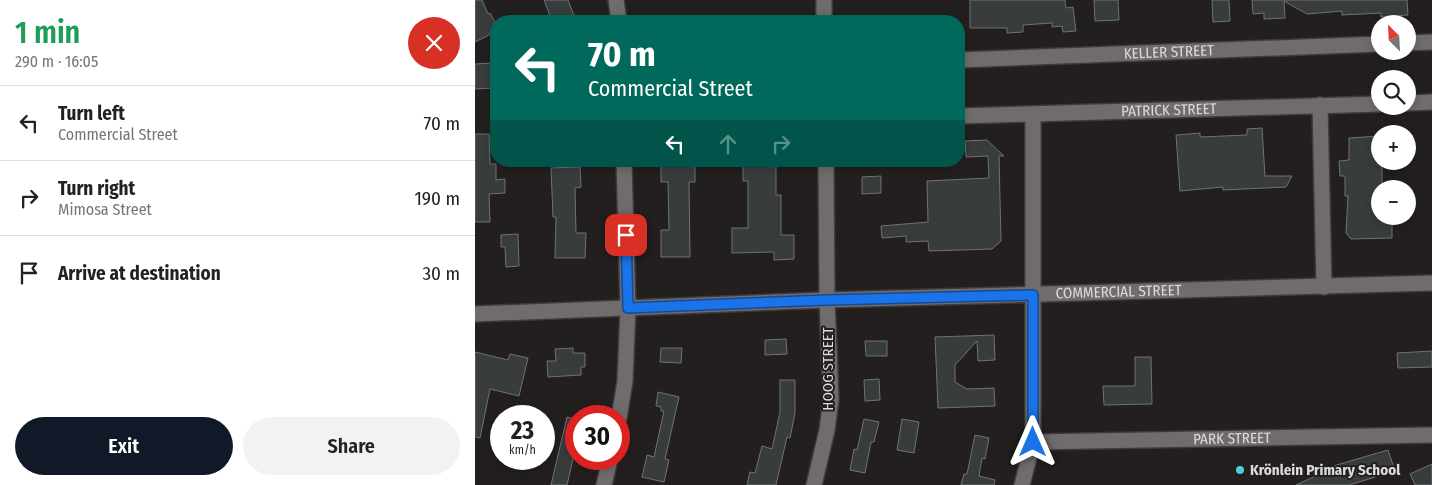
<!DOCTYPE html>
<meta charset="utf-8">
<style>
:root{--surface:#fff;--page:#f2f2f2;--text:#222;--muted:#767676;--line:#e0e0e0;--accent:#111827}
body{margin:0;font-family:"Fira Sans Condensed",sans-serif;background:var(--page);color:var(--text);height:100vh;display:flex;flex-direction:column;font-size:19px;white-space:nowrap}
*{box-sizing:border-box;margin:0}
p{font-size:16px;color:var(--muted)}
.icon{flex:none;width:28px;height:28px;fill:none;stroke:currentColor;stroke-width:2;stroke-linecap:round;stroke-linejoin:round}
.map{position:relative;flex:1;overflow:hidden}
.drawer{display:flex;flex-direction:column;background:var(--surface);width:475px}
.drawer>*{flex:none}
.banner{position:absolute;left:15px;top:15px;width:475px;height:152px;border-radius:20px;box-shadow:0 2px 8px #0003;background:#00695c;color:#fff;overflow:hidden}
.needle{width:32px;rotate:336deg}
.buttons{position:absolute;left:896px;top:15px;display:grid;gap:10px}
.buttons a{display:grid;place-items:center;width:45px;height:45px;border-radius:50%;background:var(--surface);box-shadow:0 2px 8px #0003;font-size:25px}
.speed{position:absolute;left:15px;top:405px;display:flex;gap:10px;font-size:25px;font-weight:700;text-align:center}
.speed>*{display:grid;place-content:center;width:65px;height:65px;border-radius:50%;background:var(--surface);box-shadow:0 2px 8px #0003;line-height:1}
.speed small{font-size:12px;font-weight:400}
.speed .limit{border:8px solid #d22;background:#fff;color:#111}
.pin{position:absolute;display:grid;place-items:center;width:42px;height:42px;color:#fff;margin:-21px;border-radius:10px;box-shadow:0 2px 8px #0006}
.me{position:absolute;width:55px;margin:-28px;rotate:0deg;stroke-linejoin:round;filter:drop-shadow(0 0 4px #0008)}
.turn{display:flex;align-items:center;gap:18px;height:105px;padding:0 15px;font-size:22px}
.turn .icon{width:65px;height:65px;stroke-width:2.5}
.turn b{display:block;font-size:35px;line-height:42px}
.lanes{display:flex;align-items:center;height:48px;padding:0 15px;background:#0003;justify-content:center;gap:25px;direction:ltr}
.lanes .off{opacity:.35}
.round{display:grid;place-items:center;flex:none;width:52px;height:52px;border-radius:26px;background:var(--page)}
.head{display:flex;align-items:center;justify-content:space-between;height:85px;padding:0 15px}
h1{font-size:30px;font-weight:600;line-height:38px;color:#1e9e55}
.cta{display:flex;gap:10px;margin-top:auto;padding:10px 15px}
.cta a{flex:1;height:58px;border-radius:30px;background:var(--accent);color:#fff;font-size:20px;font-weight:600;line-height:58px;text-align:center}
.cta a+a{background:var(--page);color:var(--text)}
ul{padding:0;list-style:none}
li{display:flex;align-items:center;gap:15px;height:75px;padding:0 15px;border-top:1px solid var(--line)}
li div{flex:1}
li b{display:block;font-size:19px}
li em{font-style:normal}
main{display:flex;flex:1;min-height:0}
.map>svg:first-child{display:block}
.building{fill:#383c3d;stroke:#6f7374}
.lines{fill:none;stroke-linecap:round;stroke-linejoin:round}
.street-casing{stroke:#3d3a3a;stroke-width:18}
.street{stroke:#706c6b;stroke-width:15}
.route-casing{stroke:#114b97;stroke-width:12}
.route{stroke:#1a73e8;stroke-width:9}
.poi-dot{fill:#53cadc;stroke:#221f1e;stroke-width:2}
.labels{text-anchor:middle;stroke-width:4;stroke-linejoin:round;paint-order:stroke}
.street-label{font-size:15px;fill:#dcdada;stroke:#221f1e}
.poi-label{font-size:15px;font-weight:bold;fill:#dcdada;stroke:#221f1e;text-anchor:start}
</style>
<main>
<section class="drawer">
<div class="head"><div><h1>1 min</h1><p>290 m · 16:05</p></div><a class="round" style="background:#d93025;color:#fff"><svg class="icon" aria-label="close" viewBox="0 0 24 24"><path d="M6 6l12 12M18 6L6 18"/></svg></a></div>
<ul>
<li><svg class="icon" aria-label="left" viewBox="0 0 24 24"><path d="M17 20v-9H6M10 6l-5 5 5 5"/></svg><div><b>Turn left</b><p>Commercial Street</p></div><em>70 m</em></li>
<li><svg class="icon" aria-label="right" viewBox="0 0 24 24"><path d="M7 20v-9h11M14 6l5 5-5 5"/></svg><div><b>Turn right</b><p>Mimosa Street</p></div><em>190 m</em></li>
<li><svg class="icon" aria-label="arrive" viewBox="0 0 24 24"><path d="M6 21V4h12l-3 4 3 4H6"/></svg><div><b>Arrive at destination</b></div><em>30 m</em></li>
</ul>
<div class="cta"><a>Exit</a><a>Share</a></div>
</section>
<div class="map">
<svg width="957" height="485" viewBox="0 0 957 485">
<rect width="100%" height="100%" fill="#221f1e"/>
<!-- building -->
<path class="building" d="M0,0H7L13,14L15,13L20,22L14,35L0,42Z
M69,0H93L101,21H77Z
M495,0H590L591,8L598,7L601,31L588,32L587,26L577,27V23L548,25V32L532,33V28H495Z
M619,0H643L644,20L620,21Z
M737,0H754L755,21L738,22Z
M777,0H932L933,15L906,17V13L867,15V11L832,14L809,1L810,18L789,19V13L778,14Z
M17,63L18,88L0,89V64Z
M787,128L790,176H817L811,187L748,190V187L705,191L701,135L725,133V137L772,135V129Z
M0,134H14L15,164H21V180L30,179V193L14,194L15,222H0Z
M905,136V161H907V189H905V216H917V238L876,239L871,233L873,196H870V176H865L864,161L874,160V138Z
M512,140L529,156H524L526,241L517,249L454,251L453,241L431,242V236L407,238L406,226L453,222L452,181L514,178L513,156L491,157L490,141Z
M186,161H220V182H214L215,257H186V230H194L193,182H186Z
M268,161H301V195H306V235H319V259L299,260V252L257,253V228H273V181H268Z
M105,167L106,187L100,188L101,233H111L110,258H80L81,217H78L76,168Z
M406,176V193L387,194V177Z
M43,234L44,266L31,267L30,247H26V235Z
M519,335L520,360L503,361L502,341L480,365V382L492,389L519,388L520,406L463,408L460,337Z
M311,339L312,354L290,355V340Z
M390,341H412V356H391Z
M98,348V353H110V367H106V375L73,377L72,361H81L80,349Z
M186,348H207L206,363L185,362Z
M957,351V367L923,368L922,353Z
M0,352L33,360L35,354L53,358L44,396L15,389L5,438L0,437Z
M660,357H676L677,404L629,405L628,386H660Z
M404,379L405,400L390,401L389,380Z
M305,380H320V413L315,438L312,437L301,485H272L275,472L280,473L287,446L297,449L305,412Z
M183,392L204,397L190,459L194,460L189,482L167,477L172,455L179,457L189,411H186V407L181,406Z
M92,417L101,419V446L92,485H76Z
M389,419L404,422L399,442H396L390,473L375,470L379,449L382,450Z
M427,419L444,422L439,453L422,450Z
M500,435L514,438L510,459L507,458L504,476L520,480L519,485H486L489,474H492Z
M913,450L920,471L874,485H821L849,472L848,469Z
M957,464V485H940L935,474Z"/>
<g class="lines">
<!-- street casing -->
<g class="street-casing">
<g id="street">
<path d="M141,0L144,21"/>
<path d="M349,0V21"/>
<path d="M932,43L957,42"/>
<path id="s1" d="M484,60L905,44"/>
<path d="M932,103L957,102"/>
<path d="M845,105L849,287"/>
<path id="s2" d="M484,116L905,104"/>
<path id="s3" d="M0,314L352,300L957,283"/>
<path d="M144,418L150,381L153,308L149,161"/>
<path id="s4" d="M558,442L957,435"/>
<path d="M129,485L135,459"/>
<path d="M339,485L352,430L356,399L352,300L351,161"/>
<path d="M547,485L558,442V114"/>
</g>
</g>
<!-- street -->
<use href="#street" class="street"/>
</g>
<g class="lines">
<!-- route casing -->
<g class="route-casing">
<path id="route" d="M151,235L153,308L352,300L558,295V442"/>
</g>
<!-- route -->
<use href="#route" class="route"/>
</g>
<!-- markers -->
<circle class="poi-dot" cx="765" cy="470" r="5"/>
<g class="labels">
<!-- street labels -->
<g class="street-label">
<text dy="5" stroke="none"><textPath href="#s1" startOffset="210">KELLER STREET</textPath></text>
<text dy="5" stroke="none"><textPath href="#s2" startOffset="210">PATRICK STREET</textPath></text>
<text dy="5" stroke="none"><textPath href="#s3" startOffset="644">COMMERCIAL STREET</textPath></text>
<text transform="translate(353 369) rotate(-90)" y="5">HOOG STREET</text>
<text dy="5" stroke="none"><textPath href="#s4" startOffset="199">PARK STREET</textPath></text>
</g>
<!-- poi labels -->
<g class="poi-label">
<text x="775" y="475">Krönlein Primary School</text>
</g>
</g>
</svg>
<div class="buttons">
<a><svg class="needle" viewBox="-14 -14 28 28"><path d="M0-13l5 13h-10z" fill="#e53935"/><path d="M0 13l5-13h-10z" fill="#767676"/></svg></a>
<a><svg class="icon" aria-label="search" viewBox="0 0 24 24"><circle cx="10" cy="10" r="6"/><path d="M15 15l6 6"/></svg></a>
<a>+</a>
<a>−</a>
</div>
<div class="speed"><div>23<small>km/h</small></div><div class="limit">30</div></div>
<div class="pin" style="left:151px;top:235px;background:#d93025"><svg class="icon" aria-label="arrive" viewBox="0 0 24 24"><path d="M6 21V4h12l-3 4 3 4H6"/></svg></div>
<svg class="me" style="left:558px;top:442px" viewBox="-20 -20 40 40"><path d="M0-17L14 15 0 8-14 15z" fill="#1a73e8" stroke="#fff" stroke-width="4"/></svg>
<div class="banner">
<div class="turn"><svg class="icon" aria-label="left" viewBox="0 0 24 24"><path d="M17 20v-9H6M10 6l-5 5 5 5"/></svg><div><b>70 m</b>Commercial Street</div></div>
<div class="lanes"><svg class="icon" aria-label="left" viewBox="0 0 24 24"><path d="M17 20v-9H6M10 6l-5 5 5 5"/></svg><svg class="icon off" aria-label="ahead" viewBox="0 0 24 24"><path d="M12 20V5M6 11l6-6 6 6"/></svg><svg class="icon off" aria-label="right" viewBox="0 0 24 24"><path d="M7 20v-9h11M14 6l5 5-5 5"/></svg></div>
</div>
</div>
</main>
